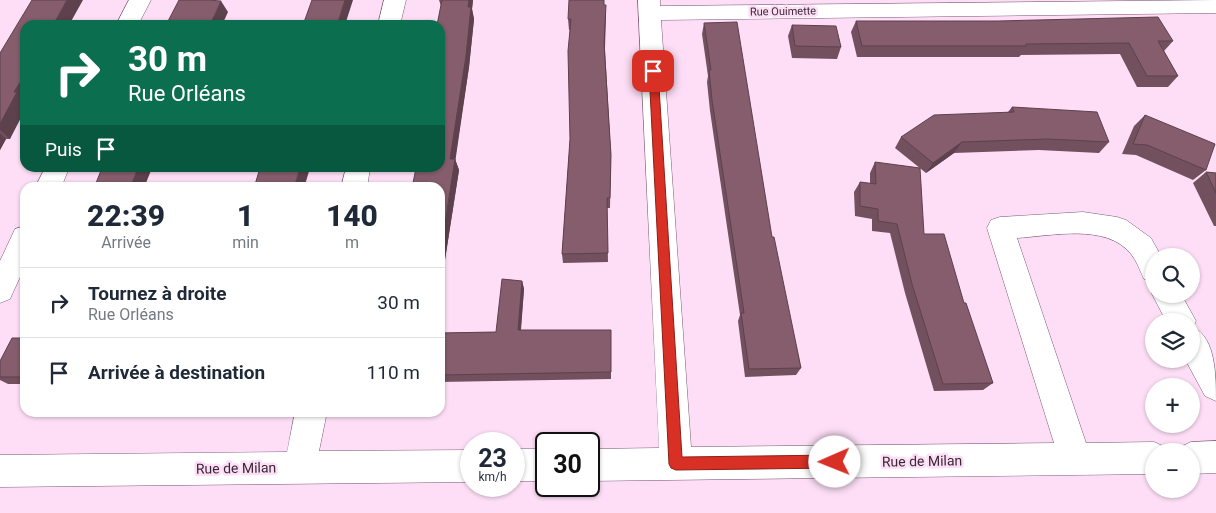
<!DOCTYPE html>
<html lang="fr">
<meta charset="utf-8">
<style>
:root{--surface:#fff;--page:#f2f2f3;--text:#1f2937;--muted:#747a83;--line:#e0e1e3}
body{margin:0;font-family:Roboto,sans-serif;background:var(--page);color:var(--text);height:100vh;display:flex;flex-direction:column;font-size:19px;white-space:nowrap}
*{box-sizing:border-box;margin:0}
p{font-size:16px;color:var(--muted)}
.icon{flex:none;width:28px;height:28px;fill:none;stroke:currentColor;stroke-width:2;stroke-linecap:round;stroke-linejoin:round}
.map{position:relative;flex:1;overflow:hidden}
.side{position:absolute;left:20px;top:182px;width:425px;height:235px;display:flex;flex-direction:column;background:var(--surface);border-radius:15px;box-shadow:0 1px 4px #0004}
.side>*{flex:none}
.top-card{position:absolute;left:20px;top:20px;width:425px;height:152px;border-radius:15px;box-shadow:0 1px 4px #0004;background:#0b6e4f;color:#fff;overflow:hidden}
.fabs{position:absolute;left:1145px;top:248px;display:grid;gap:10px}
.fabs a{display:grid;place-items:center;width:55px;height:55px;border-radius:50%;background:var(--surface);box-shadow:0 1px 4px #0004;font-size:25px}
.speed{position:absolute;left:460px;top:432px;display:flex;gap:10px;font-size:25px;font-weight:700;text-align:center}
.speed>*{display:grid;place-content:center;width:65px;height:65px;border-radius:50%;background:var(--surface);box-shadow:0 1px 4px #0004;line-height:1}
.speed small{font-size:12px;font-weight:400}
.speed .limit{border:2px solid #111;border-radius:8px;background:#fff;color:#111}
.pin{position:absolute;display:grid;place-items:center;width:42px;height:42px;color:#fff;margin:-21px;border-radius:10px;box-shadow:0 2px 8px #0006}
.me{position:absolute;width:55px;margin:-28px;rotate:269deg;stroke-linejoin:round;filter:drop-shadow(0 0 4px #0008)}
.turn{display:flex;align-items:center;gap:18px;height:105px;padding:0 25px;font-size:22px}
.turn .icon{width:65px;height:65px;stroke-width:2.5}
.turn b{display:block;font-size:35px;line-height:42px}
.then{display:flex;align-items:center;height:48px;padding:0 25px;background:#0003;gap:10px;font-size:19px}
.eta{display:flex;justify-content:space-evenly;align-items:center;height:85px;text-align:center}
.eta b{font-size:30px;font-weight:800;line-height:35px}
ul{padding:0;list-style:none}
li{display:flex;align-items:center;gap:15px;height:70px;padding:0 25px;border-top:1px solid var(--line)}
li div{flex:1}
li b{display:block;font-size:19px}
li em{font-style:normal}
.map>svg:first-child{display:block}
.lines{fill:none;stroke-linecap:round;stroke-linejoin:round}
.street-casing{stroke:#7a5973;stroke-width:1}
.street{fill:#fff;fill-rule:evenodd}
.wall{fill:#72505d}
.shaded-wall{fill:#5d414c}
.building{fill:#855d6c;stroke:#5d414c}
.route{fill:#d93025;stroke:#8d1f18}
.labels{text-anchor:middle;stroke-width:5;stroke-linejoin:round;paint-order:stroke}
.far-street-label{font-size:11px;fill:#382a35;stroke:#fddef6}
.street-label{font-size:14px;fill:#382a35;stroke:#fddef6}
</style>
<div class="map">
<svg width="1216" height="513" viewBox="0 0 1216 513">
<rect width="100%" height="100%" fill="#fddef6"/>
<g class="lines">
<!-- street casing -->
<g class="street-casing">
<path id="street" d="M129,0H151L138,25H116Z
M384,0H406L400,25H378Z
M638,0H660V6L1216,0V13L661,20L691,447L1054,443L987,228L991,220L1000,217L1083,212L1117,217L1126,220L1151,238L1161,256H1154V282L1144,279C1140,271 1137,261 1131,254C1106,223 1052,236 1017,238L1086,443L1154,442L1165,447L1167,451H1154V474L589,481V449L659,448Z
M45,168H69L61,188H35Z
M346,168H370L367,188H341Z
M25,226V266L10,299L0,303V261L15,229Z
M1154,290V294H1181L1196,321L1193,327C1216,338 1216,376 1216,401L1205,396L1185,359H1191V321H1166L1152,294Z
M295,412H327L319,451L471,450V482L0,487V455L287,452Z
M1216,441V473L1191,474V451H1178L1180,447L1191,442Z
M514,449H546V481H514Z"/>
</g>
<!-- street -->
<use href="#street" class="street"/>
</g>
<!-- wall -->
<path class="wall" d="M439,0H473L472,9L474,19L469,67L455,159L459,170L444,266H440L441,6Z
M604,5L606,16L605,49L611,155L610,208H607L608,262L563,263L562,254L570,139V30H569L568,19Z
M856,21L1173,41L1164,51L1178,76L1168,87H1137L1120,54L1021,55L1019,57H857L851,32Z
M704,23L772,237L801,368L796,375L745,377L738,321L740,315L710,111L707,82L708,76L702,34Z
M25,25L10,139H6L0,150V53Z
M792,25L841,47L837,59L792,58L788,36Z
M1012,107L1109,142L1099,153L1039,150L954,153L926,173L895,148L901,137L1008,112Z
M1145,115L1206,170L1193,180L1136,155L1122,154L1134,126Z
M875,162L924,234L964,303L993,383L983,390L934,391L905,293L890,233L872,231V219L855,216L854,192L860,182L870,184V173Z
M1206,172L1216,173V226H1214L1193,183Z
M522,281L524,289L521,330H611V379L440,382V333L496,332Z
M25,338V384H8L0,380V361Z"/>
<!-- shaded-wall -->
<path class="shaded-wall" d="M67,0H83L69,25H53Z
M345,0H353L345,25H337Z
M469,0H473L472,9L474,19L469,67L454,170L450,159Z
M221,1L228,12L222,25H210Z
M25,74V110L10,139L0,130V124L14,92Z
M0,133L6,139L0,150Z
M962,142L954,153L926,173L933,163Z
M455,159L459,170L444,266L441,256Z
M138,168H152L144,188H130Z
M300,168H310L304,188H294Z
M522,281L524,289L520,338L518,330Z"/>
<!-- building -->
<path class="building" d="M32,0H67L53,25H25V74L14,92H17L0,124V53Z
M179,0H207L221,1L210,25H166Z
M312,0H345L337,25H303Z
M442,0H469L468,7H471L466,56L450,159H455L440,256V188H412L416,168H440V25H437Z
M569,0H604V5H606L604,44L611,155L610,198H607L608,253L562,254L570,139L568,51L571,19H568Z
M1158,17L1173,41H1158L1178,76H1147L1129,43L1026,44V46H862L856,21H998Z
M737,22L772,237H774L801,368L749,369L741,313H744L712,100L709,70H711L704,23Z
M792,25L836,26L841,47L795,46Z
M1012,107L1097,112L1109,142L1048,139L962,142L933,163L901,137L934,115L1014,112Z
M1145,115L1215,144L1206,170L1147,145L1133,144Z
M875,162L920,168L924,234H944L964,303H966L993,383L943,384L912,284L897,224L878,221V209L860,206V182L876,184Z
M102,168H138L130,188H94Z
M260,168H300L294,188H254Z
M1206,172L1216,173V193Z
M502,279L522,281L518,330H611V372L440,375V333L496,332Z
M12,338H25V377H0V361Z"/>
<!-- route -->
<path class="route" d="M653,68L658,71L682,457L835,455L840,457L842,462L840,467L835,468L676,470L671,468L669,464L649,71Z"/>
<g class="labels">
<!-- far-street labels -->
<g class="far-street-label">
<text transform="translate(783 11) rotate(-1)" y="4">Rue Ouimette</text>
</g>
<!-- street labels -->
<g class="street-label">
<text transform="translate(922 461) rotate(-1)" y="5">Rue de Milan</text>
<text transform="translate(236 468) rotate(-1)" y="5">Rue de Milan</text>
</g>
</g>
</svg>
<div class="fabs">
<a><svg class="icon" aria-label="search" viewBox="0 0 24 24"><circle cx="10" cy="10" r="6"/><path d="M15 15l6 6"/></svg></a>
<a><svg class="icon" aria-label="layers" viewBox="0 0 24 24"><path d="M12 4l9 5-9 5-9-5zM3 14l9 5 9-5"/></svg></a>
<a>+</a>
<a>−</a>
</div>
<div class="speed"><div>23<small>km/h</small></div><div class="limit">30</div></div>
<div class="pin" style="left:653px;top:71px;background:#d93025"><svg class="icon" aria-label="arrive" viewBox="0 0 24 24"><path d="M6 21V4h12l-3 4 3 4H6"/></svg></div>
<svg class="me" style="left:835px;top:462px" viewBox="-20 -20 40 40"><circle r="19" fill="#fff"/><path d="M0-13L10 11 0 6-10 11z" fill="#d93025"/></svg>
<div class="top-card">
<div class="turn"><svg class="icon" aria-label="right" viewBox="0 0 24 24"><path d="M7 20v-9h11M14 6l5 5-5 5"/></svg><div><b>30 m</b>Rue Orléans</div></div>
<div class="then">Puis<svg class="icon" aria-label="arrive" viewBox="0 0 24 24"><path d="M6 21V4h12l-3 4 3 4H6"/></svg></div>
</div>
<section class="side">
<div class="eta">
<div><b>22:39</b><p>Arrivée</p></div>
<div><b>1</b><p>min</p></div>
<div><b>140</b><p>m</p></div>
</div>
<ul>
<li><svg class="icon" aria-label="right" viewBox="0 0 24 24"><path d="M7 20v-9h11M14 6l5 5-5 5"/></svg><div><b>Tournez à droite</b><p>Rue Orléans</p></div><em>30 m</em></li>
<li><svg class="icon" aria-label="arrive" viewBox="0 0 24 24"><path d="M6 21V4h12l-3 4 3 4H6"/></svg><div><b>Arrivée à destination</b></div><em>110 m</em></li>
</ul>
</section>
</div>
